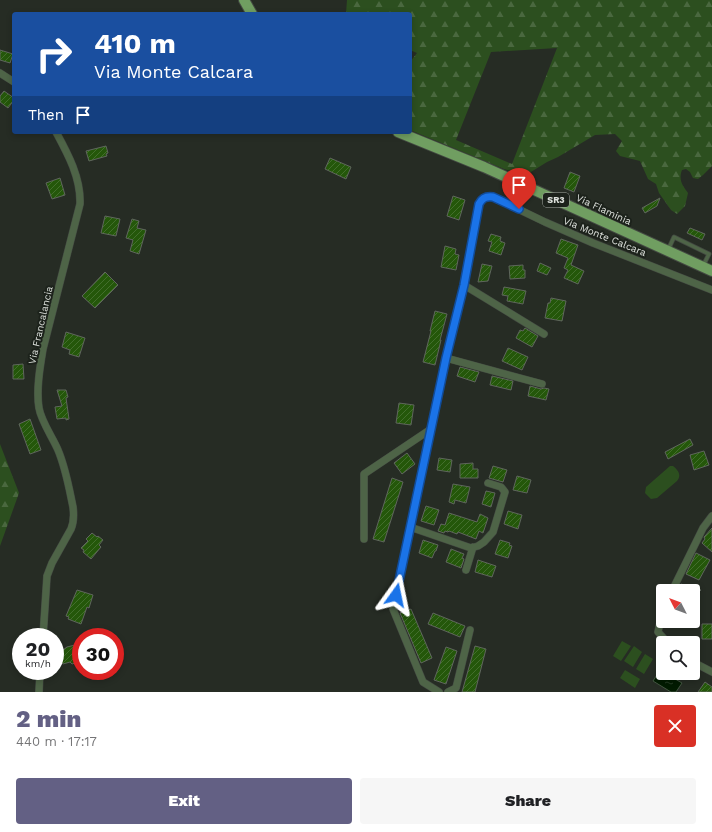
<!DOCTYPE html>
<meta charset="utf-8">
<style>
:root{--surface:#fff;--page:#f6f6f6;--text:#202124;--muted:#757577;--accent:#636084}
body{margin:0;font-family:"Work Sans",sans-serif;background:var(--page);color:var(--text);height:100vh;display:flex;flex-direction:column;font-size:15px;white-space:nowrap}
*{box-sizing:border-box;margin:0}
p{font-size:13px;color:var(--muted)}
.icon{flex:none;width:22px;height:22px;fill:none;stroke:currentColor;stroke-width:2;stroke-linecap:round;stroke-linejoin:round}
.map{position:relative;height:692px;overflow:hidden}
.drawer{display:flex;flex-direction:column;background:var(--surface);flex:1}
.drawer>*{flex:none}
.banner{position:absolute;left:12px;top:12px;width:400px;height:122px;border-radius:4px;box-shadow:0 2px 6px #0003;background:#1a4fa0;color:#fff;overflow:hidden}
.needle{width:26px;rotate:312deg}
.buttons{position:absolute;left:656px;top:584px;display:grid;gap:8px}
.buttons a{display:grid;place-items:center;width:44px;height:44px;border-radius:4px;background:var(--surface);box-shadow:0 2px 6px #0003;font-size:20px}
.speed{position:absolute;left:12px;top:628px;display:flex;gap:8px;font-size:20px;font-weight:700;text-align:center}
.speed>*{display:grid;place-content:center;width:52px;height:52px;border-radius:50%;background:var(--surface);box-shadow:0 2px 6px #0003;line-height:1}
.speed small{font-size:10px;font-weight:400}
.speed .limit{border:6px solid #d22;background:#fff;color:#111}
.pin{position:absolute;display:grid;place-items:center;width:34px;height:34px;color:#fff;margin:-41px -17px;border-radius:50% 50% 50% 0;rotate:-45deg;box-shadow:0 0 4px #0007}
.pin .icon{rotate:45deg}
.me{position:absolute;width:44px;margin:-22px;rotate:12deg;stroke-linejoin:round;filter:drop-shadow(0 0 3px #0008)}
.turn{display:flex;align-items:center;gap:14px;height:84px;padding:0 16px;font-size:18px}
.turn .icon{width:52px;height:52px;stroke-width:2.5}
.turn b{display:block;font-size:28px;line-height:34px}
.then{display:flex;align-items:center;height:38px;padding:0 16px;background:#0003;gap:8px;font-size:15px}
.round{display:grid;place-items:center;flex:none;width:42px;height:42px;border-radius:4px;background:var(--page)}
.headline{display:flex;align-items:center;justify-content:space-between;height:68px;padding:0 16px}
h1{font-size:24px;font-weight:800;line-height:30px;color:var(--accent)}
.primary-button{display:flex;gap:8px;margin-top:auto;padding:8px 16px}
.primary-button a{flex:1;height:46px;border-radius:4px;background:var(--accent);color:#fff;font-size:16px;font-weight:800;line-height:46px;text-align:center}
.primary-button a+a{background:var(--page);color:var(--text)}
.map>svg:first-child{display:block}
.forest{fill:url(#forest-firs);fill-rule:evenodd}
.pitch{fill:#2c4f1f}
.water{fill:url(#water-ripples);stroke:#445742}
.building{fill:url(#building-hatch);stroke:#5f665d}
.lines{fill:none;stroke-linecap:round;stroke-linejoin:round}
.lane-casing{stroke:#434942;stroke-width:5}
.street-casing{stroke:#434942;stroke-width:8}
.primary-casing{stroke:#434942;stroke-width:12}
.lane{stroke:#4e6447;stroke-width:3.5}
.street{stroke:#4e6447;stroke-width:7}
.primary{stroke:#709e61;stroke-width:10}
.route-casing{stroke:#114b97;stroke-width:10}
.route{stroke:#1a73e8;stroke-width:7}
.labels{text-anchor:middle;stroke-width:4;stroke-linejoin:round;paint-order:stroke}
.shield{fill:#1c221b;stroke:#a4a8a3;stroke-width:1}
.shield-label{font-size:9px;font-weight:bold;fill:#dee2dd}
.street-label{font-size:10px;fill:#dee2dd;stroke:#1c221b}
</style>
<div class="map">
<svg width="712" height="692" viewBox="0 0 712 692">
<defs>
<pattern id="forest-firs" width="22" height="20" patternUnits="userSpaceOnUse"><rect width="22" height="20" fill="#2c4f1f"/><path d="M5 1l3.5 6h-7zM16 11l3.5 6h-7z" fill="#4a683f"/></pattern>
<pattern id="water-ripples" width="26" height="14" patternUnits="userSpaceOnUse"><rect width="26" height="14" fill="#021b00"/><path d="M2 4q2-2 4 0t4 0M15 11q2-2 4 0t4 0" fill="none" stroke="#263c25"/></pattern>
<pattern id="building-hatch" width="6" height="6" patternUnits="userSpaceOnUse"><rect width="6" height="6" fill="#24570a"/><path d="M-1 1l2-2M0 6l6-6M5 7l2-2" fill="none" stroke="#436f2d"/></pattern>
</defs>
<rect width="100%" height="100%" fill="#262c24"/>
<!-- forest -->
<path class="forest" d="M347,0H712V166L703,175L698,179L693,178L690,172L686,169L682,170C678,180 683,186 688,193L685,206L677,214L671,210L659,193L656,184L648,179L640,161L620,156L616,151L622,141L615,134L595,135L558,157L547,162L526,175L504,169L410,130V62L417,53L410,50V14H346ZM557,48L512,164L456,140L491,52Z
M0,444L19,493L0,546Z"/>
<!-- pitch -->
<path class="pitch" d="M670,466H673C678,470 682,475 677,481L657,498L651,499L645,493L646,487Z
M622,641L631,646L621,661L613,656Z
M634,646L642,652L633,667L624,661Z
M645,654L653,659L644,674L636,669Z
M625,670L640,679L635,688L620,678Z"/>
<!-- water -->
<path class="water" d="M660,670L663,672V673H665L682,683L676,692H671L653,681Z"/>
<!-- building -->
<path class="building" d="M0,50L13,54L10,63L0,60Z
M4,91L14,98V100L8,108L0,102V96Z
M106,146L108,153L106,154L107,156L89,161L86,151Z
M330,158L351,167L346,179L325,169Z
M570,172L580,176L574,192L564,188Z
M60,178L65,195L52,199L46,183Z
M453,196L465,200L459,220L447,216Z
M660,198L657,206L645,213L642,208Z
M105,216L120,219L116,236L101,233Z
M132,219L139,221L137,228L146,230L139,254L130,251L133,240L126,238Z
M690,228L705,234L702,240L687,233Z
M491,234L501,237L500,241L505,243L501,255L489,251L492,242L488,241Z
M561,239L578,245L571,265L584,271L578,284L564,278L568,270L564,268L568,258L556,253Z
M445,246L456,249L455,254L459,255L456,270L441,267Z
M540,263L551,268L547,275L537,271Z
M482,264L492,266L488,281L478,282Z
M523,265V270H525V278L510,279L509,266Z
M105,272L118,285L95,308L82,296Z
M504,287L526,291L523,304L507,301L508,296L502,295Z
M551,298L566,301L562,321L545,318L548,303H550Z
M435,311L447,314L440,340H441L435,365L423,362L431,331H430Z
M525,328L538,336L532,347L516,338L520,330L523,331Z
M66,332L85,338L79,357L69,354L70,350L62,347Z
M508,348L528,357L522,370L502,361Z
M23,364L24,379H13V365Z
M460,367L479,372L475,382L457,376Z
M492,376L513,381L511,390L490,385Z
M530,386L541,389L544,388L549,389L546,400L528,396Z
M57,390H66L68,397L66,398L69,419L66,420V418L57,419L55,407L62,406Z
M399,403L414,405L411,425L396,423Z
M30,419L41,450L30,454L19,424Z
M690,439L693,445L668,459L665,452Z
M704,451L709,465L694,470L690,455Z
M407,453L415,464L402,474L394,463Z
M439,458L452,460L450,472L437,470Z
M473,463V469H478V478H460V464Z
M493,466L507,470L503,482L489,478Z
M517,476L531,480L527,493L513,490Z
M392,478L403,482L384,542L373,539Z
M453,484L470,487L466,503L455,500L454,504L449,502Z
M486,491L495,493L491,507L482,504Z
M426,506L439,510L434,525L421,521Z
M508,511L522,515L518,529L504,524Z
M449,513L477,522L480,514L488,518L483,533L479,531L476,539L458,532L457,534L449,531L448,532L445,531L444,533L438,531L441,524L445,525Z
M712,528V552L702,543L705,539L704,537L705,536Z
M92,533L97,537L98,536L103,540L99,545L101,547L91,559L83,552L84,550L81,548L88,541L86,539Z
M423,540L438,545L436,551H435L432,558L419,553Z
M500,540L510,543L509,545L512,546L508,558L495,554Z
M451,549L464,554L462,558L464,559L461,568L446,562Z
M696,553L710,560L699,580L686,574Z
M478,560L496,566L492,577L475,572Z
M681,584L701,590L700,591H679Z
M77,590L93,595L89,608L87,607L81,624L68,619L69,617L66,616Z
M411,609L432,658L421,663L400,613Z
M433,613L465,626L460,637L428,624Z
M702,624H712V639H702Z
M79,644L81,661L72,664L70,662L63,664L56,658L60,652L67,647Z
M475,646L486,649L475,692H462Z
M446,647L457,651L446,684L434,680Z
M705,682L712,687V692H698Z"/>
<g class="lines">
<!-- lane casing -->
<g class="lane-casing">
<path id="lane" d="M668,250L674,237L709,254L703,266"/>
</g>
<!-- street casing -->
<g class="street-casing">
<path id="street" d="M0,73L14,82
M464,285L544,334
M446,358L542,384
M410,527L471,548L478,546L484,542L493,532L505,492L501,487L488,483
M364,539V474L431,429
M466,570L473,547
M672,591L703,528L712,516
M663,609L658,632L668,643
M43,637L47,576L52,563L71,529C74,522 74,515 73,507C69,488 66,469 58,450C53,438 41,421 39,408C36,390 40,367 43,349L80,204C81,178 68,154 56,132
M693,662L712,672
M39,692L40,671
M439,692L423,682L393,609L446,358L464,285L479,204C482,198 486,196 493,197L545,222L593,243L712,290
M448,692L456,688L470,630"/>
</g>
<!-- primary casing -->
<g class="primary-casing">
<path id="primary" d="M244,0L252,14
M398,132L484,167L712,271"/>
</g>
<!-- lane -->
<use href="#lane" class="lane"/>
<!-- street -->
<use href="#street" class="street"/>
<!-- primary -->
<use href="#primary" class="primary"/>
</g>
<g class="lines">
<!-- route casing -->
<g class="route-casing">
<path id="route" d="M396,595L446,358L464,285L479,204C482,198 486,196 493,197L519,209"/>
</g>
<!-- route -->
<use href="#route" class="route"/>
</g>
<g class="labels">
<!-- shield labels -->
<rect class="shield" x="543" y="193" width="26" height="14" rx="3"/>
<g class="shield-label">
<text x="556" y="203">SR3</text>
</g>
<!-- street labels -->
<g class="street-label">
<text transform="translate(604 209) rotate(25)" y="4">Via Flaminia</text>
<text transform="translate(605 236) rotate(22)" y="4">Via Monte Calcara</text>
<text transform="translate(40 325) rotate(-77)" y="4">Via Francalancia</text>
</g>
</g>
</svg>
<div class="buttons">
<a><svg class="needle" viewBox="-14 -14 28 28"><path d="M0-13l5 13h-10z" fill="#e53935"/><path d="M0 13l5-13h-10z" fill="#757577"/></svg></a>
<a><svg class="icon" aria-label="search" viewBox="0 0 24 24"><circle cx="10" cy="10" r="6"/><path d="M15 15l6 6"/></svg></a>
</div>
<div class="speed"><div>20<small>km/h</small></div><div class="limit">30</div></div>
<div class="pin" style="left:519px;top:209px;background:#d93025"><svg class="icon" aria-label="arrive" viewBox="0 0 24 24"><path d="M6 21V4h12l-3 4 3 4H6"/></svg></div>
<svg class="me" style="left:396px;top:595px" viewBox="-20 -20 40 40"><path d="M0-17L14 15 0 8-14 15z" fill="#1a73e8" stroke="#fff" stroke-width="4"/></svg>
<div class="banner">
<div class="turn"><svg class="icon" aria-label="right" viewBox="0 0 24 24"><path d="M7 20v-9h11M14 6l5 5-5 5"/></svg><div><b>410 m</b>Via Monte Calcara</div></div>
<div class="then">Then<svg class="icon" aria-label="arrive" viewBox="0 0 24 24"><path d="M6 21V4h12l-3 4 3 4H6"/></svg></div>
</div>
</div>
<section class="drawer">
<div class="headline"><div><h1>2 min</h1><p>440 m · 17:17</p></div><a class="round" style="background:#d93025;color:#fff"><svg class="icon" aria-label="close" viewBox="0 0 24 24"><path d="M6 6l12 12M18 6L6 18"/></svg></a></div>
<div class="primary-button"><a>Exit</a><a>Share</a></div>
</section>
